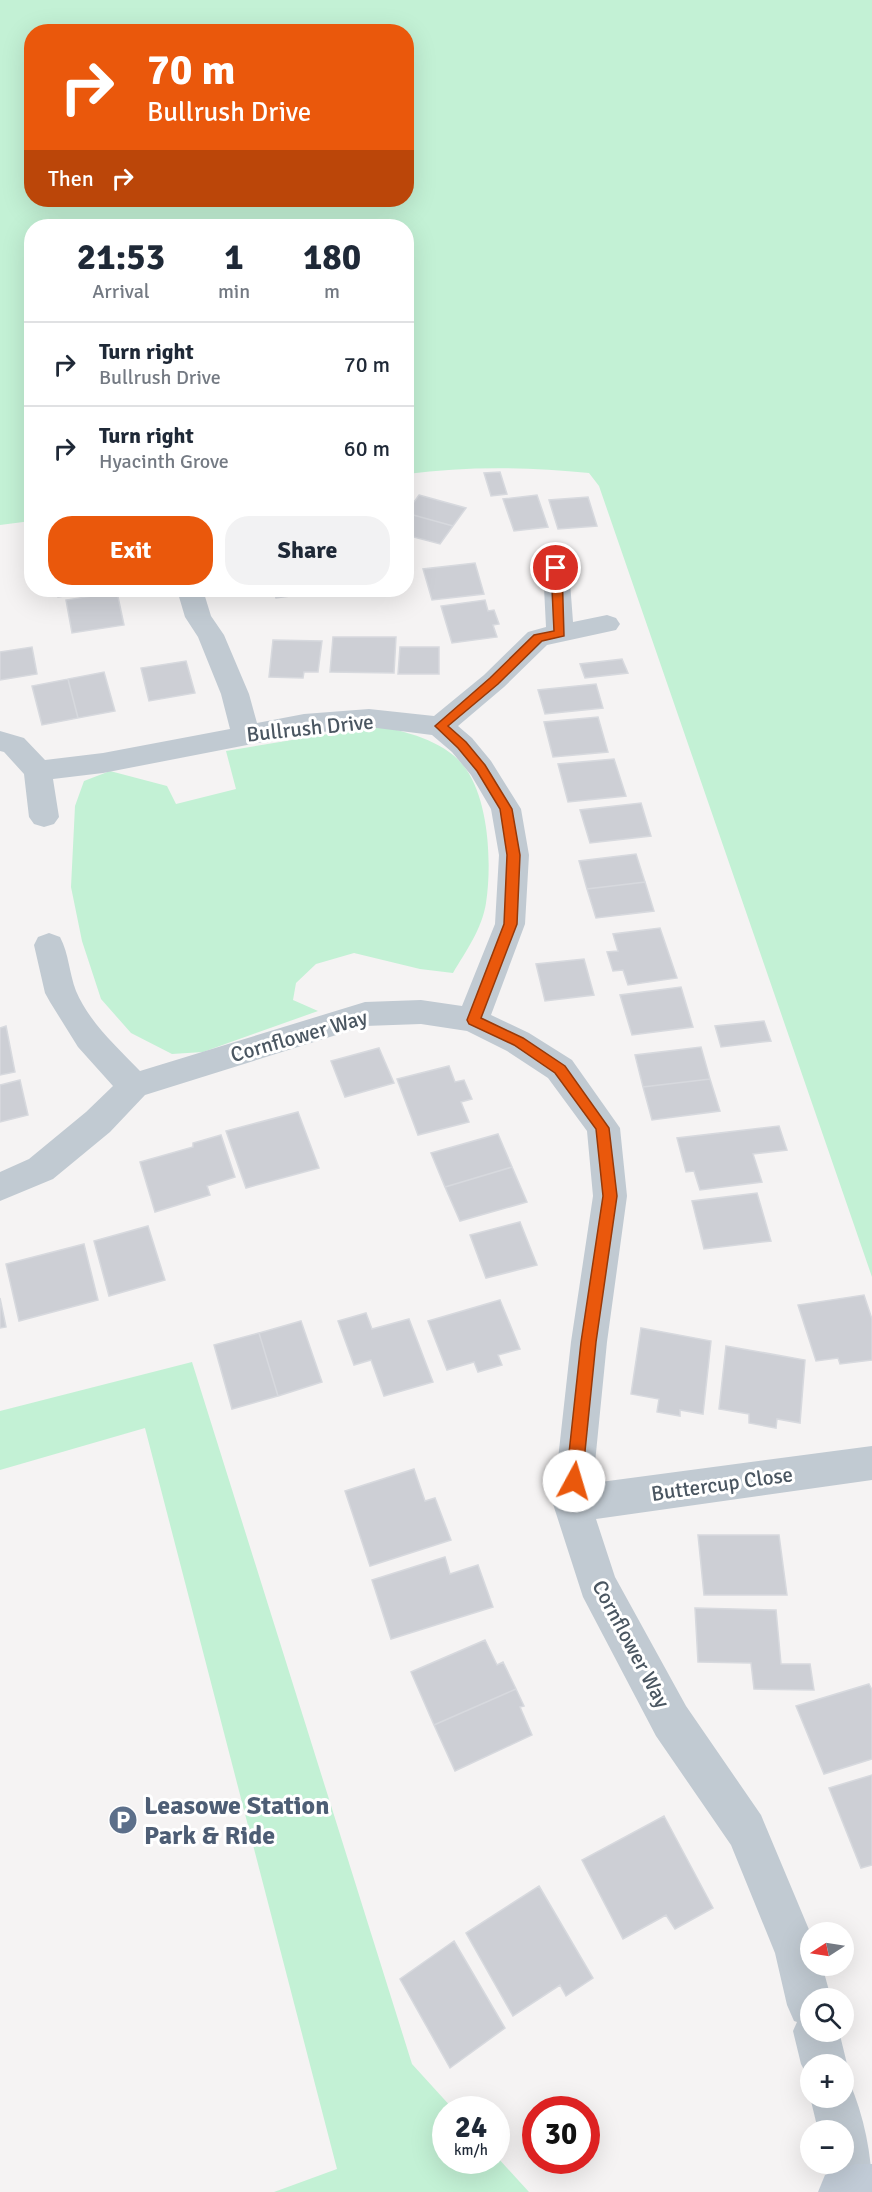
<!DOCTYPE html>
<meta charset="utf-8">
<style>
:root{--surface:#fff;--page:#f2f2f3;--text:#1f2937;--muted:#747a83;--line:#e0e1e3;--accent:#ea580c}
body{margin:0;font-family:Signika,sans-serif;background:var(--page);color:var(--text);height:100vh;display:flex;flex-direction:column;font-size:22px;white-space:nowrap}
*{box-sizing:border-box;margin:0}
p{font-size:20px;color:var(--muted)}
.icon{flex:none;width:33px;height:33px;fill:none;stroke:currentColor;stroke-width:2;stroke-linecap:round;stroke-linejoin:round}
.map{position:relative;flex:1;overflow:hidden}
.sheet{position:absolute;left:24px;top:219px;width:390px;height:378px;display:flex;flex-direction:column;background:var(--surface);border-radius:24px;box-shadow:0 6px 24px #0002}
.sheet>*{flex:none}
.guide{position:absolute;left:24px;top:24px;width:390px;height:183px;border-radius:24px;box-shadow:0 6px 24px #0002;background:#ea580c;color:#fff;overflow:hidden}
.needle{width:39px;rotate:258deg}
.buttons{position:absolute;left:800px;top:1922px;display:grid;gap:12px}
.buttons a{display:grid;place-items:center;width:54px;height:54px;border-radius:50%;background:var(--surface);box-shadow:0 6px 24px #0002;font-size:30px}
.speed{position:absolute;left:432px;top:2096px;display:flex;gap:12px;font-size:30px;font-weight:700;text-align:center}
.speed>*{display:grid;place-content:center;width:78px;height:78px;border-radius:50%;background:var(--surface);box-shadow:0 6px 24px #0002;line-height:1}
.speed small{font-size:15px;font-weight:400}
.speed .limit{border:9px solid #d22;background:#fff;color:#111}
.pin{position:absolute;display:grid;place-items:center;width:51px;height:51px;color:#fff;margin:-26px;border:3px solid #fff;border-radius:50%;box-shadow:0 2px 6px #0007}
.me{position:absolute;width:66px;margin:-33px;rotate:6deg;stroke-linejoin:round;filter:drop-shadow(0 0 4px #0008)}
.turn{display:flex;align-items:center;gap:21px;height:126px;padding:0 24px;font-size:27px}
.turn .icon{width:78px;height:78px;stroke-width:2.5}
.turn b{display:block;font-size:42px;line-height:51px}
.then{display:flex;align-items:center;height:57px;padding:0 24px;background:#0003;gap:12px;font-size:22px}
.eta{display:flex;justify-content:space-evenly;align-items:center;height:102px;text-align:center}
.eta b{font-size:36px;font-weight:800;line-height:42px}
.primary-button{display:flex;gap:12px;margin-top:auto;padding:12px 24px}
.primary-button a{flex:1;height:69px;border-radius:24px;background:var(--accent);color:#fff;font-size:24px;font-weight:800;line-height:69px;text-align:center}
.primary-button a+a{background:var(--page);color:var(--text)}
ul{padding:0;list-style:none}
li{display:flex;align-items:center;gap:18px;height:84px;padding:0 24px;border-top:2px solid var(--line)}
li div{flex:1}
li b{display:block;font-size:22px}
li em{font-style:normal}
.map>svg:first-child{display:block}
.green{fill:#c3f1d5;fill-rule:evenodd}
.building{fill:#cdcfd5;stroke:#d7d9de;stroke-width:1.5}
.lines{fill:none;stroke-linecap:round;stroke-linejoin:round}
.street{fill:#c1cad2;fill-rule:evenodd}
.secondary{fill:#c1cbd6;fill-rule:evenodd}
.route{fill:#ea580c;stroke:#983908;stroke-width:1.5}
.labels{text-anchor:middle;stroke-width:6;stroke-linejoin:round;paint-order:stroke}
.street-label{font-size:21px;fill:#4a5661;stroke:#fff}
.near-service-label{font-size:26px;font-weight:bold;fill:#4e5e75;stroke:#fff;text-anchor:start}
</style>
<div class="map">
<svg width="872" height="2192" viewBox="0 0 872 2192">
<rect width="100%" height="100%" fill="#f5f3f3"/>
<!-- green -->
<path class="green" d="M0,0H872V1277L599,486L589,473C528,467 467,466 407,474L406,226H32L31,521L0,525ZM32,32H406V200H32Z
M377,726C406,731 448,742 466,769C489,802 492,864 486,903C482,929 466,951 453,973L420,969L354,953L316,964L296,983L293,1000L318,1011L203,1052L172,1054L131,1033L101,999L82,941L71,887L75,806L84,781L110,771L167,786L176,804L236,789L226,751Z
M192,1362L412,2064L453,2109H446V2160H496L497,2157L529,2192H274L337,2169L145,1428L0,1470V1411Z"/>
<!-- building -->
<path class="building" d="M500,472L507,494L491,496L484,473Z
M419,495L466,508L453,526L406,513Z
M537,495L548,527L514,531L503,499Z
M588,497L597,526L558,529L549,500Z
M406,513L453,526L440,544L406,535Z
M475,563L484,594L432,600L423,569Z
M57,590H106L58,597Z
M273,590H327V591L276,598Z
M117,592L124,625L72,633L66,600Z
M485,600L488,611L494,610L499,624L493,625L497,637L452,643L441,606Z
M333,637H396L394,673L330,672Z
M273,640L322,641L318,672H304L303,678L269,677Z
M32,647L37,674L0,680V652Z
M400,647H439V674H398Z
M622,659L628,673L585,678L580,664Z
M186,661L195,693L149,701L141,668Z
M104,672L115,711L78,718L68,679Z
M68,679L78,718L42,725L32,686Z
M596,684L603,708L545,714L538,690Z
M598,717L608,752L553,757L544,722Z
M614,759L626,796L568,802L558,764Z
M641,803L651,836L590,843L580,810Z
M636,854L645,882L587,889L579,861Z
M645,882L654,911L596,918L587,889Z
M660,928L677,978L628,985L623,970L613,971L607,952L618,951L613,934Z
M584,959L594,995L545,1001L536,964Z
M681,987L693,1027L632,1035L620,995Z
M764,1021L771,1041L721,1047L715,1026Z
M6,1026L15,1072L0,1075V1028Z
M701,1047L710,1079L643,1087L635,1055Z
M379,1048L394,1083L345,1097L331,1061Z
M449,1066L455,1082L464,1080L472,1099L461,1102L469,1122L418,1135L397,1079Z
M710,1079L720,1111L652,1120L643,1087Z
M20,1080L28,1115L0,1122V1085Z
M298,1112L319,1168L246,1188L226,1131Z
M779,1126L787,1150L753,1154L762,1182L700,1190L694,1171L686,1172L677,1138Z
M498,1134L512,1167L445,1187L431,1153Z
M221,1135L235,1177L207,1186L210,1195L155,1212L140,1162L193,1147V1143Z
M512,1167L527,1202L460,1221L445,1187Z
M757,1193L771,1241L704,1249L692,1201Z
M520,1222L537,1265L486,1278L470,1235Z
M148,1226L165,1280L109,1296L94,1241Z
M84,1244L98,1300L19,1321L6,1264Z
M864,1295L872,1319V1360L840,1364L838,1358L816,1361L798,1305Z
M0,1298L6,1327L0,1328Z
M500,1300L520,1349L498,1355L502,1365L478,1372L474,1362L447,1370L428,1321Z
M366,1313L372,1329L409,1319L433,1382L384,1396L371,1360L354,1365L338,1321Z
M301,1321L322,1382L278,1396L259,1333Z
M641,1328L711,1341L703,1414L680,1410V1416L657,1412L659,1399L631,1394Z
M259,1333L278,1396L232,1409L214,1345Z
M726,1346L805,1360L800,1423L777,1419L776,1428L749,1423V1414L719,1409Z
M414,1469L425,1501L435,1498L451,1540L370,1566L345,1491Z
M698,1535H779L787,1595H704Z
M445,1557L450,1574L478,1565L493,1607L391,1639L372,1580Z
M695,1608L776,1610L781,1664H810L814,1690L754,1689L751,1663L698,1662Z
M485,1640L497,1665L503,1662L516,1689L434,1725L411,1672Z
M869,1684L872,1690V1759L824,1774L796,1706Z
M516,1689L524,1706L520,1707L532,1735L455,1771L434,1725Z
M872,1775V1865L861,1868L829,1788Z
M664,1816L713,1908L675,1929L666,1915L623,1939L582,1860Z
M539,1886L593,1978L566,1996L560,1985L513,2016L466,1933Z
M454,1941L505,2028L450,2068L400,1979Z"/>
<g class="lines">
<!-- street -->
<path class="street" d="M556,560L565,562L569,568L573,622L607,615L616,618L620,624L616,630L547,645L504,687L458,726L472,738L491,761L521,809L529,855L525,924L491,1015L529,1033L572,1060L620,1128L627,1196L607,1342L593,1483L872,1446V1480L596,1519L615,1577L686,1706L761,1815L810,1932V1965H822L831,1998H810V2031H839L847,2064L843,2073V2064H810V2081L801,2064L793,2031L797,2022L794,2021L787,2005L775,1953L731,1845L656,1736L583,1597L553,1504L571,1342L593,1196L587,1131L548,1078L507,1051L467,1031L421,1024L365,1026L145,1095L110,1132L53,1179L0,1201V1172L29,1159L86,1112L113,1086L78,1047L50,1002L45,993L34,945L38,937L49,933L60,937C69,954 69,973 76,991C89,1022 117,1047 140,1071L365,1002L421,1000L462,1006L495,924L499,855L491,809L471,775L452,752L432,735L369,727L304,734L103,773L53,779L59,817L54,824L44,827L34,824L29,817L24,774L4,752L0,751V731L24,738L45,760L103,753L230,729L221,694L198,637L185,617L177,590H203L211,616L224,635L249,694L257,723L304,714L369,709L434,716L484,675L528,632L546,627L543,568L547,562Z
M843,2078L849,2081C864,2116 872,2154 872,2192H833L825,2163H843V2130H818L810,2097H843Z"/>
<!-- secondary -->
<path class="secondary" d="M855,2164H872V2192H818L825,2175Z"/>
</g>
<!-- route -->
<path class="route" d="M556,565L562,568L564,636L542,641L498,684L448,726L466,742L485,765L512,809L520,855L517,924L481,1018L523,1038L565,1066L609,1128L617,1196L596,1342L582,1481L580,1486L574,1488L569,1486L566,1481L581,1342L603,1196L596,1129L555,1073L514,1045L469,1024L467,1020L504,924L507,855L500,809L477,771L458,748L435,726L490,678L534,635L554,631L551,568Z"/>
<!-- icons -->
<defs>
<g id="parking-disc" transform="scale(1.5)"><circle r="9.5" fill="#5c6f8a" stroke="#fff"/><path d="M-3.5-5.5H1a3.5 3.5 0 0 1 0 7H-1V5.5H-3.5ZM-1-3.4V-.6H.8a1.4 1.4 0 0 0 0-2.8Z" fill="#fff"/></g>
</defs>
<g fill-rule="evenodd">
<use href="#parking-disc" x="123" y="1820"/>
</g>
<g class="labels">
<!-- street labels -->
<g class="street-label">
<text transform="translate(310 728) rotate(-6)" y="7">Bullrush Drive</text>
<text transform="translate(299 1036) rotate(-16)" y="7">Cornflower Way</text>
<text transform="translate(722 1484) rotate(-8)" y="7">Buttercup Close</text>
<text transform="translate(631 1644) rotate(62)" y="7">Cornflower Way</text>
</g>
<!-- near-service labels -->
<g class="near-service-label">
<text x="144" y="1814">Leasowe Station<tspan x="144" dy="30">Park &amp; Ride</tspan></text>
</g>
</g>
</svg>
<div class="buttons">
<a><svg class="needle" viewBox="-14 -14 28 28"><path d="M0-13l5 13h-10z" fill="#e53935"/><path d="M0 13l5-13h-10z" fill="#747a83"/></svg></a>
<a><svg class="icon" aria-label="search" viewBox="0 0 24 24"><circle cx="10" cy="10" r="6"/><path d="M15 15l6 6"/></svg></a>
<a>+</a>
<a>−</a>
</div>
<div class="speed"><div>24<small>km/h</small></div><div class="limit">30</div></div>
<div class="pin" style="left:556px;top:568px;background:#d93025"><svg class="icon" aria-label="arrive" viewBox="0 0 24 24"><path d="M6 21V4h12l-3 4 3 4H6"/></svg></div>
<svg class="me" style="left:574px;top:1481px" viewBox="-20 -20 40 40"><circle r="19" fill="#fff"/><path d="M0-13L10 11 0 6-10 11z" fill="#ea580c"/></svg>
<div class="guide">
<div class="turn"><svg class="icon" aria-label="right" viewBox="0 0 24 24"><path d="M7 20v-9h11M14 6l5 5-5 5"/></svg><div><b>70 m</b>Bullrush Drive</div></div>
<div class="then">Then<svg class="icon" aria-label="right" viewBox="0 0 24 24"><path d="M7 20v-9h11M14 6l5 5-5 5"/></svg></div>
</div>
<section class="sheet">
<div class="eta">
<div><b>21:53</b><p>Arrival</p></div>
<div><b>1</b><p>min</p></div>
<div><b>180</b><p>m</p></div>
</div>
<ul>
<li><svg class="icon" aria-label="right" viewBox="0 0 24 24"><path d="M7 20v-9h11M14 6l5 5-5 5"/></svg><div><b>Turn right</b><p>Bullrush Drive</p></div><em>70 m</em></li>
<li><svg class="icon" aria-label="right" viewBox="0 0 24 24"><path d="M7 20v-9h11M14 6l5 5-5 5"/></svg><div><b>Turn right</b><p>Hyacinth Grove</p></div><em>60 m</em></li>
</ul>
<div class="primary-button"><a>Exit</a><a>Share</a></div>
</section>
</div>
